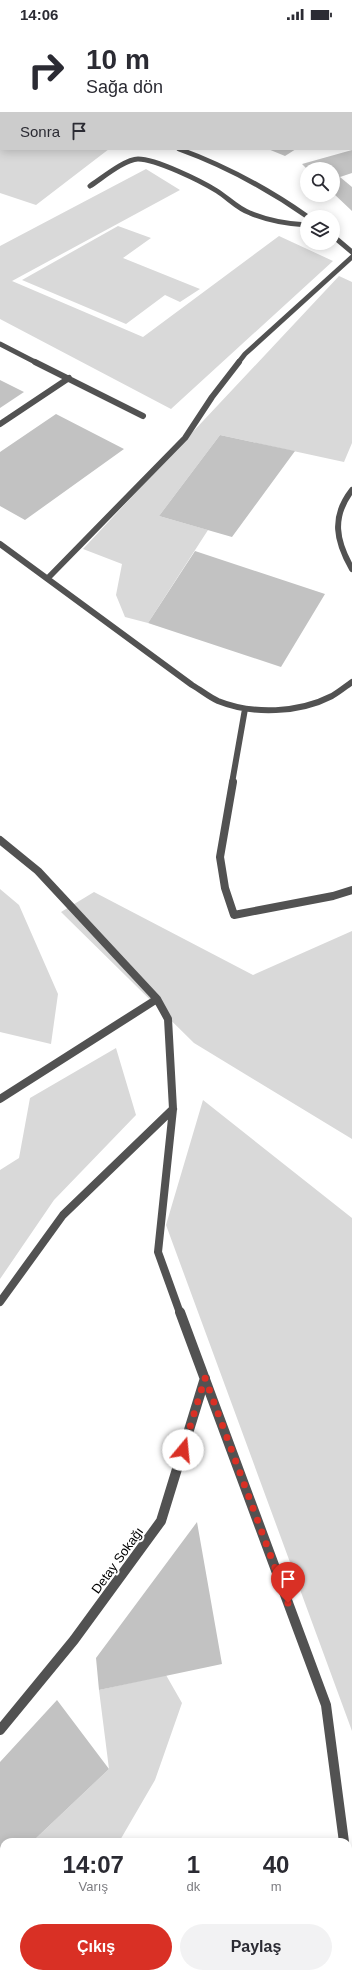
<!DOCTYPE html>
<html lang="tr">
<meta charset="utf-8">
<style>
:root{--surface:#fff;--page:#f2f2f3;--text:#2b2b33;--muted:#7c7c81;--accent:#d93025}
body{margin:0;font-family:Arial,sans-serif;background:var(--page);color:var(--text);height:100vh;display:flex;flex-direction:column;font-size:15px;white-space:nowrap}
*{box-sizing:border-box;margin:0}
p{font-size:13px;color:var(--muted)}
.icon{flex:none;width:22px;height:22px;fill:none;stroke:currentColor;stroke-width:2;stroke-linecap:round;stroke-linejoin:round}
.map{position:relative;flex:1;overflow:hidden}
.panel{position:absolute;left:0px;top:1810px;width:352px;height:140px;display:flex;flex-direction:column;background:var(--surface);border-radius:12px 12px 0 0;box-shadow:0 2px 10px #0003}
.panel>*{flex:none}
.top-card{position:absolute;left:0px;top:0px;width:352px;height:122px;box-shadow:0 2px 10px #0003;background:#fff;color:var(--text);overflow:hidden}
.controls{position:absolute;left:300px;top:134px;display:grid;gap:8px}
.controls a{display:grid;place-items:center;width:40px;height:40px;border-radius:50%;background:var(--surface);box-shadow:0 2px 10px #0003;font-size:20px}
.pin{position:absolute;display:grid;place-items:center;width:34px;height:34px;color:#fff;margin:-41px -17px;border-radius:50% 50% 50% 0;rotate:-45deg;box-shadow:0 0 4px #0007}
.pin .icon{rotate:45deg}
.me{position:absolute;width:44px;margin:-22px;rotate:17deg;stroke-linejoin:round;filter:drop-shadow(0 0 3px #0008)}
.turn{display:flex;align-items:center;gap:14px;height:84px;padding:0 20px;font-size:18px}
.turn .icon{width:52px;height:52px;stroke-width:2.5}
.turn b{display:block;font-size:28px;line-height:34px}
.then{display:flex;align-items:center;height:38px;padding:0 20px;background:#0003;gap:8px;font-size:15px}
.eta{display:flex;justify-content:space-evenly;align-items:center;height:68px;text-align:center}
.eta b{font-size:24px;font-weight:600;line-height:28px}
.action{display:flex;gap:8px;margin-top:auto;padding:8px 20px}
.action a{flex:1;height:46px;border-radius:24px;background:var(--accent);color:#fff;font-size:16px;font-weight:600;line-height:46px;text-align:center}
.action a+a{background:var(--page);color:var(--text)}
.status{display:flex;justify-content:space-between;align-items:center;height:28px;padding:0 20px;background:var(--surface);direction:ltr}
.status svg{height:11px;fill:currentColor}
.map>svg:first-child{display:block}
.green{fill:#d9d9d9}
.building{fill:#c2c2c2}
.lines{fill:none;stroke-linecap:round;stroke-linejoin:round}
.service-far1{stroke:#525252;stroke-width:5}
.service{stroke:#525252;stroke-width:6}
.minor-far3{stroke:#525252;stroke-width:5}
.minor-far2{stroke:#525252;stroke-width:6}
.minor-far1{stroke:#525252;stroke-width:8}
.minor{stroke:#525252;stroke-width:10}
.route{stroke:#d93025;stroke-width:7;stroke-dasharray:0 12.6}
.labels{text-anchor:middle;stroke-width:4;stroke-linejoin:round;paint-order:stroke}
.near-street-label{font-size:13px;fill:#000;stroke:#fff}
</style>
<div class="status"><b>14:06</b><svg viewBox="0 0 49 12"><path d="M0 12V9h3v3zM5 12V6h3v6zM10 12V3h3v9zM15 12V0h3v12zM26 1h20v11H26zM47 4h2v5h-2z"/></svg></div>
<div class="map">
<svg width="352" height="1950" viewBox="0 0 352 1950">
<rect width="100%" height="100%" fill="#fff"/>
<!-- green -->
<path class="green" d="M0,86L1,121H109L36,177L0,165Z
M146,141L180,162L12,253L143,309L279,208L333,233L171,381L0,291V218Z
M118,198L151,210L123,230L200,261L180,274L165,267L126,296L22,252Z
M339,248L352,254V415L344,434L220,407L159,488L208,502L148,595L125,589L116,567L122,536L83,521Z
M0,861L19,877L58,966L51,1016L0,1004Z
M94,864L253,947L352,903V1111L194,1015L61,884Z
M116,1020L136,1087L54,1172L0,1251V1142L19,1130L30,1070Z
M203,1072L352,1190V1703L166,1197Z
M166,1647L182,1675L155,1752L119,1814H32L109,1741L99,1662Z
M4,1840V1916L0,1911V1844Z
M21,1946H131L130,1950H24Z"/>
<!-- building -->
<path class="building" d="M268,121H296L285,128Z
M352,122V145L340,149L352,159V183L333,165V141H307L302,136Z
M0,352L24,364L0,380Z
M56,386L124,421L25,492L0,478V424Z
M220,407L295,423L232,509L159,488Z
M195,523L325,566L281,639L148,595Z
M197,1494L222,1636L99,1662L96,1630Z
M57,1672L109,1741L32,1814H4V1840L0,1844V1734Z
M0,1909L4,1916V1946H21L24,1950H0Z"/>
<g class="lines">
<!-- service-far1 -->
<path class="service-far1" d="M90,158C101,151 125,131 138,131C156,131 201,153 217,163C228,170 238,181 250,185C269,193 288,196 307,197
M0,316L37,335"/>
<!-- service -->
<path class="service" d="M35,334L143,388
M0,396L69,350"/>
<!-- minor-far3 -->
<path class="minor-far3" d="M251,0L254,1
M315,0L318,1
M179,121C226,138 268,161 308,189
M333,208L352,224
M238,335L245,326L352,229"/>
<!-- minor-far2 -->
<path class="minor-far2" d="M352,462C331,489 336,513 352,541
M0,516L192,657C201,662 209,669 218,673C253,687 299,685 332,668C339,664 345,659 352,654
M48,550L185,410L212,369L239,334
M232,755L245,681"/>
<!-- minor-far1 -->
<path class="minor-far1" d="M233,754L220,829L225,860L234,887L333,868L352,862
M0,812L38,843L157,971L168,991L173,1081L158,1224L180,1285
M0,1071L157,971
M0,1274L63,1187L173,1081"/>
<!-- minor -->
<path class="minor" d="M180,1284L326,1677L344,1814
M0,1702L74,1612L161,1493L205,1350
M348,1841L352,1950"/>
</g>
<g class="lines">
<!-- route -->
<path class="route" d="M183,1422L205,1350L288,1575"/>
</g>
<g class="labels">
<!-- near-street labels -->
<g class="near-street-label">
<text transform="translate(117 1532) rotate(-54)" y="5">Detay Sokağı</text>
</g>
</g>
</svg>
<div class="controls">
<a><svg class="icon" aria-label="search" viewBox="0 0 24 24"><circle cx="10" cy="10" r="6"/><path d="M15 15l6 6"/></svg></a>
<a><svg class="icon" aria-label="layers" viewBox="0 0 24 24"><path d="M12 4l9 5-9 5-9-5zM3 14l9 5 9-5"/></svg></a>
</div>
<div class="pin" style="left:288px;top:1575px;background:#d93025"><svg class="icon" aria-label="arrive" viewBox="0 0 24 24"><path d="M6 21V4h12l-3 4 3 4H6"/></svg></div>
<svg class="me" style="left:183px;top:1422px" viewBox="-20 -20 40 40"><circle r="19" fill="#fff"/><path d="M0-13L10 11 0 6-10 11z" fill="#d93025"/></svg>
<div class="top-card">
<div class="turn"><svg class="icon" aria-label="right" viewBox="0 0 24 24"><path d="M7 20v-9h11M14 6l5 5-5 5"/></svg><div><b>10 m</b>Sağa dön</div></div>
<div class="then">Sonra<svg class="icon" aria-label="arrive" viewBox="0 0 24 24"><path d="M6 21V4h12l-3 4 3 4H6"/></svg></div>
</div>
<section class="panel">
<div class="eta">
<div><b>14:07</b><p>Varış</p></div>
<div><b>1</b><p>dk</p></div>
<div><b>40</b><p>m</p></div>
</div>
<div class="action"><a>Çıkış</a><a>Paylaş</a></div>
</section>
</div>
